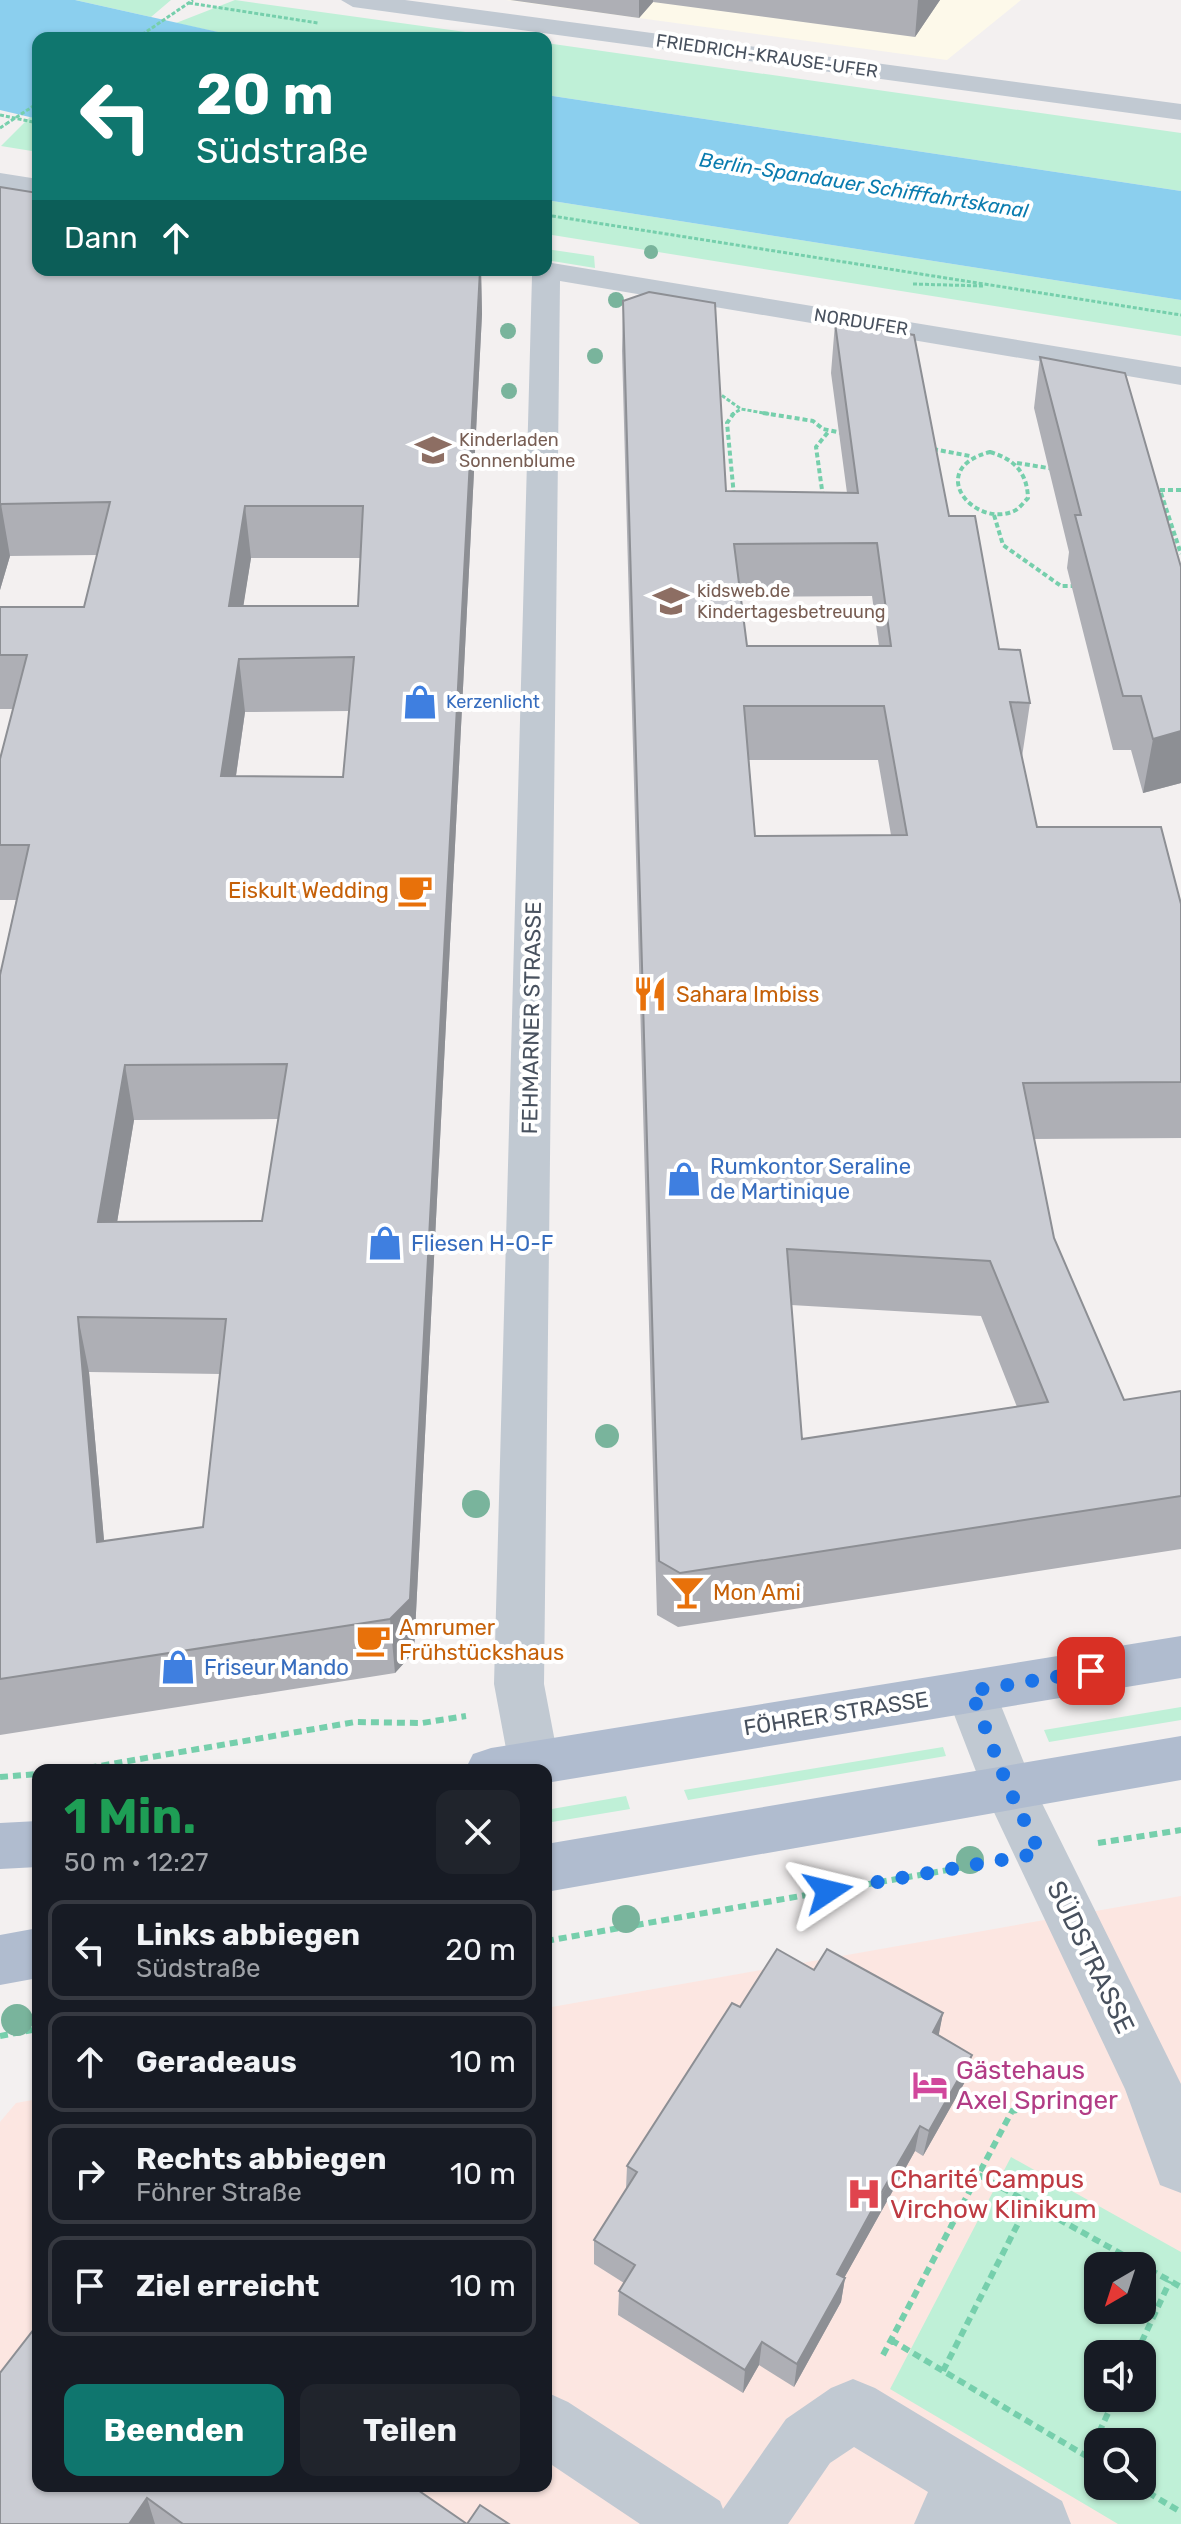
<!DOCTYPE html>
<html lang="de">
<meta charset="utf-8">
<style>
:root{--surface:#171b24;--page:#20242c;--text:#f1f3f6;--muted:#9ea1a6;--line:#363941;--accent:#0f766e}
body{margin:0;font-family:Rubik,sans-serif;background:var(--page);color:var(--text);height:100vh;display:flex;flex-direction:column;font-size:30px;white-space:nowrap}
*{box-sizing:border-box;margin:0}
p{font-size:26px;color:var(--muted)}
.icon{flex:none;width:44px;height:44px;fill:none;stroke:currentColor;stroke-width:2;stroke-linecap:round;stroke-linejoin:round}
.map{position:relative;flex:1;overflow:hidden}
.drawer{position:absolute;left:32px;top:1764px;width:520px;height:728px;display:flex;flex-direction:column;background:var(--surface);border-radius:16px;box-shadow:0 2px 6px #0004}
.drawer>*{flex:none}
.hud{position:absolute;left:32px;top:32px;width:520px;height:244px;border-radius:16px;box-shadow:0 2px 6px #0004;background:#0f766e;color:#fff;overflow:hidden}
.needle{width:52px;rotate:219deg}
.buttons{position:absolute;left:1084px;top:2252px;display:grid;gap:16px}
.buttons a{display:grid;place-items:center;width:72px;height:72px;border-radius:16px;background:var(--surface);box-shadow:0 2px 6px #0004;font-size:40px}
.pin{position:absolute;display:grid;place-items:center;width:68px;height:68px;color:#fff;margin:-34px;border-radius:16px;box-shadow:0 4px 12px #0006}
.me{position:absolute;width:88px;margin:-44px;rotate:80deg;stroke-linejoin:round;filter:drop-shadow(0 0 6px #0008)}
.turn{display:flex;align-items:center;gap:28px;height:168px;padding:0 32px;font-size:36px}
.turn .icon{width:104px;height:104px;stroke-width:2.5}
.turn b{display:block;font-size:56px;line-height:68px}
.then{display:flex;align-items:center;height:76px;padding:0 32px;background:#0003;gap:16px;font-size:30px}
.round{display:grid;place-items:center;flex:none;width:84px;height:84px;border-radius:16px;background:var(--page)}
.overview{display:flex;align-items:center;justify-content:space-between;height:136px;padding:0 32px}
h1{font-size:48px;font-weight:700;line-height:60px;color:#1e9e55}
.primary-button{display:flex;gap:16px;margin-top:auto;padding:16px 32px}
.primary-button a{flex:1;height:92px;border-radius:16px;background:var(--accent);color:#fff;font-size:32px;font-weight:700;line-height:92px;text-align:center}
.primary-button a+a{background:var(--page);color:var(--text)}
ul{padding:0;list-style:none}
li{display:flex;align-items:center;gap:24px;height:100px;margin:0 16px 12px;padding:0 16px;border:4px solid var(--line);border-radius:16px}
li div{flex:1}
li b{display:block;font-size:30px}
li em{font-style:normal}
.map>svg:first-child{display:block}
.commercial{fill:#fdf9ea}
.medical{fill:#fce6e1;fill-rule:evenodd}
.green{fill:#bff0d7;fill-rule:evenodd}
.water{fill:#8bcfee}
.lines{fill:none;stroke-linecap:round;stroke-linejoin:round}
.path-far2{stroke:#76cfac;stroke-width:3;stroke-dasharray:4 2;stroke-linecap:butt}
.path-far1{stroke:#76cfac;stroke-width:4;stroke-dasharray:5 3;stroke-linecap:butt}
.path{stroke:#76cfac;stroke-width:6;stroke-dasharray:8 5;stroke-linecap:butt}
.minor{fill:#c1c9d2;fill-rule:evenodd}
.major{fill:#b0bccf;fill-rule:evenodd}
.path-bridge{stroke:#76cfac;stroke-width:3;stroke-dasharray:4 2;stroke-linecap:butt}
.tree{fill:#79b49c}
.wall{fill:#aeafb5;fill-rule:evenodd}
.shaded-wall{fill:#8d8f94}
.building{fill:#caccd3;stroke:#8d8f94;stroke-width:2;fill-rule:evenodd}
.route{stroke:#1a73e8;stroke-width:14;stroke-dasharray:0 25.2}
.labels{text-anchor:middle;stroke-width:8;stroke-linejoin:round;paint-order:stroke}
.far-street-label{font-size:18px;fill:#48515e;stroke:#fff}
.far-education-label{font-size:18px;fill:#785e54;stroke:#fff;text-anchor:start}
.far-shop-label{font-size:18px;fill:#366cbe;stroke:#fff;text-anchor:start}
.far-water-label{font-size:20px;font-style:italic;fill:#0a7caf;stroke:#fff}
.food-label{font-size:22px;fill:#c56008;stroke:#fff;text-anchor:start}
.street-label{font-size:22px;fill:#48515e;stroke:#fff}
.shop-label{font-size:22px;fill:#366cbe;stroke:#fff;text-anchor:start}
.near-street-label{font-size:26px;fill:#48515e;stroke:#fff}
.near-hotel-label{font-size:26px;fill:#b23c85;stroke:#fff;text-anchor:start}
.near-health-label{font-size:26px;fill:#be3a42;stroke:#fff;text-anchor:start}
</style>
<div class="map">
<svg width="1181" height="2524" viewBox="0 0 1181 2524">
<rect width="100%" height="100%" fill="#f3f0f0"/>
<!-- commercial -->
<path class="commercial" d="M506,0H1021L947,60Z"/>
<!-- medical -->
<path class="medical" d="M1181,1896V2524H0V2122L16,2103L38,2099V2486H546V2008ZM1098,2266H1142V2310H1098ZM1098,2354H1142V2398H1098ZM1098,2442H1142V2486H1098Z"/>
<!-- green -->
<path class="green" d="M75,0H171L151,17Z
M235,0L509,38H245L176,23Z
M546,43L1181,133V191L546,95Z
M30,117L38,119V152L1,146Z
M546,200L1181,300V336L546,234Z
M546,249L594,256L595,268L546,260Z
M1181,1707V1720L1049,1742L1044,1730Z
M943,1747L946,1756L688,1800L684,1790Z
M626,1796L630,1809L546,1823V1810Z
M1011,2157L1181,2252V2524H1118L890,2389ZM1098,2266H1142V2310H1098ZM1098,2354H1142V2398H1098ZM1098,2442H1142V2486H1098Z"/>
<!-- water -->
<path class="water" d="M0,0H75L245,38H38V119L0,110Z
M546,95L1181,191V300L546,200Z"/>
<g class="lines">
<!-- path-far2 -->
<path class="path-far2" d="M189,3L318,23
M137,38L193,0
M0,115L38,123
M0,128L6,124
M546,215L1181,315
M913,284L983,286
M717,392L741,409L775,415
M731,415L741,409"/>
<!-- path-far1 -->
<path class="path-far1" d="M734,413L727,423L734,496
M763,413L813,421L823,429L842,433
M933,449L970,456
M990,452C1014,459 1027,472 1028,498C1024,502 1019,509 1014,511C974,529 924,469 990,452Z
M1017,463L1054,469
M1181,490H1160L1181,554
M823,497L816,447L829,431
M994,515L1003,545L1061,586H1077"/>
<!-- path -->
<path class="path" d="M76,1770L355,1722L422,1723L466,1716
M0,1777L38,1774
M1098,1843L1181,1830
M546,1941L982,1864
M0,2036L38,2029
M979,2175L1181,2287
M891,2340L1098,2463
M1136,2354L1170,2281
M883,2355L1012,2111L1088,2096
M943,2371L1029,2202
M1088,2456L1115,2398
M1137,2486L1181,2512"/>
<!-- minor -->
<path class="minor" d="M341,0H405L1181,104V120L353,7Z
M0,173L38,179V195L0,189Z
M546,262L1181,367V385L560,281L544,1684L559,1763L551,1779L546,1781V1770H510L494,1684L532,276L528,270H546Z
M971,1670L989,1676L1033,1785L1181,2084V2193L1160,2185L1125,2089L982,1787L945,1691L953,1676Z
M853,2379L875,2388L1062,2501L1071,2524H914L928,2492L854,2447L830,2463L788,2524H640L546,2461V2392L568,2402L720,2501L723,2509L786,2419L831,2388Z"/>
<!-- major -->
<path class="major" d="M1181,1636V1678L546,1783V1770H465L473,1754L491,1748Z
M1181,1736V1780L546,1892V1844Z
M38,1821V1867L0,1869V1823Z
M38,1928V1978L0,1985V1935Z"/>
<!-- path-bridge -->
<path class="path-bridge" d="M6,124L38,103"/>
</g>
<!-- trees -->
<g class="tree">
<circle cx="651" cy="252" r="7"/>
<circle cx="616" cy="300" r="8"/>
<circle cx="508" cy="331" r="8"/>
<circle cx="595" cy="356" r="8"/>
<circle cx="509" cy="391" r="8"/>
<circle cx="607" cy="1436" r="12"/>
<circle cx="476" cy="1504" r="14"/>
<circle cx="970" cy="1860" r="14"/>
<circle cx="820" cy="1885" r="14"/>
<circle cx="626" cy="1919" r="14"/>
<circle cx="17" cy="2020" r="16"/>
</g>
<!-- wall -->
<path class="wall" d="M510,0H940L915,37L653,2L639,18Z
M0,187L481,270L482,314L414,1652L395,1673L0,1735V975L16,900H0V759L13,709H0V607H84L97,555L10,556L0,590ZM251,558H360L358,606H243ZM349,711L343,777L236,776L245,712ZM278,1119L262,1221L117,1222L134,1120ZM89,1372L220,1374L203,1527L104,1541Z
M623,301L726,491L847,493L831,373L835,323L949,516L999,649L1030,703L1022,757L1037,827L1181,904V1138L1034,1139L1054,1238L1124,1400L1181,1391V1549L678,1627L657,1615L622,351ZM872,596L879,646H747L741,597ZM749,760H878L891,835L755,836ZM791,1305L981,1316L1017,1407L802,1439Z
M1040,357L1181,783L1143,793L1131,750H1113L1067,568L1069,552L1034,408Z
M814,1970L943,2013L938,2036L966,2080L923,2156L915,2151L844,2278H845L841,2302L794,2387L759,2365L743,2393L618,2315L619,2291L624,2283L594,2264V2240L626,2189L627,2166L740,2007Z
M0,2373L467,2524H509H0Z"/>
<!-- shaded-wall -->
<path class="shaded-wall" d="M639,0H653V2L639,18Z
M918,0H940L915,37Z
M481,270L482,314L414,1652L395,1673L390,1619Z
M1,504L10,556L0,590V506Z
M245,506L251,558L235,659L229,606Z
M239,659L245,712L228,831L221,776Z
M1181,731V783L1143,793L1153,739Z
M125,1065L134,1120L108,1277L98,1222Z
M78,1317L89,1372L109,1596L97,1542Z
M943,2013L938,2039L933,2032Z
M972,2055L966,2080L923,2156L929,2131Z
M920,2126L915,2151L833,2298L837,2274Z
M845,2278L841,2302L794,2387L797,2364Z
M762,2342L759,2365L743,2393L745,2370Z
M147,2498L155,2524H129Z"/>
<!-- building -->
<path class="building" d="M0,187L38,193V270H480L410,1599L390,1619L0,1679V975L29,845H0V759L27,655H0V607H84L110,502L1,504L0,506ZM245,506H363L358,606H229ZM354,657L343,777L221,776L239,659ZM287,1064L262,1221L98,1222L125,1065ZM78,1317L226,1319L203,1527L97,1542Z
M649,292L715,303L726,491L858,493L835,323L914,335L949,516H975L999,649L1020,650L1030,703L1010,702L1037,827H1161L1181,904V1082L1023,1083L1054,1238L1124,1400L1181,1391V1496L680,1573L659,1561L623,301ZM877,543L891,646H747L734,544ZM744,706H884L907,835L755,836ZM787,1249L990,1261L1048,1402L802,1439Z
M1040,357L1125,373L1181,567V731L1153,739L1141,696H1123L1075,515H1081Z
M777,1949L814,1970L827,1949L943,2013L933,2032L972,2055L929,2131L920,2126L884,2188L837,2274L845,2278L797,2364L762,2342L745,2370L619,2291L635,2265L594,2240L637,2172L627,2166L732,2003L740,2007Z
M38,2324V2486H412L467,2524L480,2505L509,2524H183L147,2498L129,2524H0V2373Z"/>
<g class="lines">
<!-- route -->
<path class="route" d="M828,1891L1040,1853L1008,1787L971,1691L1091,1671"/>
</g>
<!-- icons -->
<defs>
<g id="school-bare" transform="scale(2.76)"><path d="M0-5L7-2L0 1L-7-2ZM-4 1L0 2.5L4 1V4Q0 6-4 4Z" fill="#8d6e63" stroke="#fff" stroke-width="2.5" paint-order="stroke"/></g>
<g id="shop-bare" transform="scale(2.76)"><path d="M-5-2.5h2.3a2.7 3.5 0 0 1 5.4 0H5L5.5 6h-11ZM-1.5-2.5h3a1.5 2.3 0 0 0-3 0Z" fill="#3f7fe0" stroke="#fff" stroke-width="2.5" paint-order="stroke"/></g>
<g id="cafe-bare" transform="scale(2.76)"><path d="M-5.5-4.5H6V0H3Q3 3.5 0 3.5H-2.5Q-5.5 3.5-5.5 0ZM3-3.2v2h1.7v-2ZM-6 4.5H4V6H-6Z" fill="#e8710a" stroke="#fff" stroke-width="2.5" paint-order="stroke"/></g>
<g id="restaurant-bare" transform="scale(2.76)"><path d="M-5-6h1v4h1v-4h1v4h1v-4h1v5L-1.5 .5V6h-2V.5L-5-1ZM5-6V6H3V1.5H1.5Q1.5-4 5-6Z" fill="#e8710a" stroke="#fff" stroke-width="2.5" paint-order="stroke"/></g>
<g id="bar-bare" transform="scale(2.76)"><path d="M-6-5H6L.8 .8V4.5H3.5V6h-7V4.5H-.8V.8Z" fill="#e8710a" stroke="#fff" stroke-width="2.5" paint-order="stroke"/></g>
<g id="hotel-bare" transform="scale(2.76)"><path d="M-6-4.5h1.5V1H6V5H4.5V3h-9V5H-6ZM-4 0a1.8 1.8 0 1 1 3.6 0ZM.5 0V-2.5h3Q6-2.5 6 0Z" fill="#d1479c" stroke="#fff" stroke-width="2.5" paint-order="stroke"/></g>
<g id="hospital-bare" transform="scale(2.76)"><path d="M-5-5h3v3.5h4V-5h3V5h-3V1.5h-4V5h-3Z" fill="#e0444e" stroke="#fff" stroke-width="2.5" paint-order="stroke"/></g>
</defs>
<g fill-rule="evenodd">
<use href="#school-bare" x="433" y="450"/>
<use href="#school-bare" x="671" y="601"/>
<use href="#shop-bare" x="420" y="702"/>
<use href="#cafe-bare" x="415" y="890"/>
<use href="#restaurant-bare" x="650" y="994"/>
<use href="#shop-bare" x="684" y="1179"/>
<use href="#shop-bare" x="385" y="1243"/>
<use href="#bar-bare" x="687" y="1592"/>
<use href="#cafe-bare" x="373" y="1640"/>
<use href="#shop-bare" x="178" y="1667"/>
<use href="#hotel-bare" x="930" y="2085"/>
<use href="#hospital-bare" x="864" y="2194"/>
</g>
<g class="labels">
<!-- far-street labels -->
<g class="far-street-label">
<text transform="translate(767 56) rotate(8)" y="6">FRIEDRICH-KRAUSE-UFER</text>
<text transform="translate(861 322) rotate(9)" y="6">NORDUFER</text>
</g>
<!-- far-education labels -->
<g class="far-education-label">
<text x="459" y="446">Kinderladen<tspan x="459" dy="21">Sonnenblume</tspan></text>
<text x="697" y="597">kidsweb.de<tspan x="697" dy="21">Kindertagesbetreuung</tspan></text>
</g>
<!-- far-shop labels -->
<g class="far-shop-label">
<text x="446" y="708">Kerzenlicht</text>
</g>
<!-- far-water labels -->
<g class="far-water-label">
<text transform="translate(864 185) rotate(9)" y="7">Berlin-Spandauer Schifffahrtskanal</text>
</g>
<!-- food labels -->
<g class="food-label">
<text x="389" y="898" text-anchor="end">Eiskult Wedding</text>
<text x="676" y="1002">Sahara Imbiss</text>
<text x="713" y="1600">Mon Ami</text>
<text x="399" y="1635">Amrumer<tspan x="399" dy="25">Frühstückshaus</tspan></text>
</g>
<!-- street labels -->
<g class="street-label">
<text transform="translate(531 1018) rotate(-89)" y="8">FEHMARNER STRASSE</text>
<text transform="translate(836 1713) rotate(-9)" y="8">FÖHRER STRASSE</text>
</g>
<!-- shop labels -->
<g class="shop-label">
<text x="710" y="1174">Rumkontor Seraline<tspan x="710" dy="25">de Martinique</tspan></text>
<text x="411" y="1251">Fliesen H-O-F</text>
<text x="204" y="1675">Friseur Mando</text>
</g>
<!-- near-street labels -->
<g class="near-street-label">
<text transform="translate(1091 1957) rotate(64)" y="9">SÜDSTRASSE</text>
</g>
<!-- near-hotel labels -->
<g class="near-hotel-label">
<text x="956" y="2079">Gästehaus<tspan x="956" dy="30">Axel Springer</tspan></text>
</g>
<!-- near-health labels -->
<g class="near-health-label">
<text x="890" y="2188">Charité Campus<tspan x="890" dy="30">Virchow Klinikum</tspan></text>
</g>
</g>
</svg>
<div class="buttons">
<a><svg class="needle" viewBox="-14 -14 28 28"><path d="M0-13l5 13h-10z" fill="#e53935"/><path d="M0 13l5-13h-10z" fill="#9ea1a6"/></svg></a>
<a><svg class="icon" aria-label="sound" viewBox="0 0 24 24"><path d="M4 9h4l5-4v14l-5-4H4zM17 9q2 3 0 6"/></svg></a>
<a><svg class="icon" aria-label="search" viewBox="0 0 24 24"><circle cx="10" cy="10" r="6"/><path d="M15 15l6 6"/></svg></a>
</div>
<div class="pin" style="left:1091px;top:1671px;background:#d93025"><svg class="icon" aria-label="arrive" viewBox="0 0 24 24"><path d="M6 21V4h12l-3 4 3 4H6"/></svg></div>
<svg class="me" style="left:828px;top:1891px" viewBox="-20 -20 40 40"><path d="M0-17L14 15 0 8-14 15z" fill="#1a73e8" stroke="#fff" stroke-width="4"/></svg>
<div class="hud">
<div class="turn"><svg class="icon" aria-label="left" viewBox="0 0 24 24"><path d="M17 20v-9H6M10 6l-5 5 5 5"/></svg><div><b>20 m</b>Südstraße</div></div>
<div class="then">Dann<svg class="icon" aria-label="ahead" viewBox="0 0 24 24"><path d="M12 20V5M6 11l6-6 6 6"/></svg></div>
</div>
<section class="drawer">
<div class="overview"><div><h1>1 Min.</h1><p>50 m · 12:27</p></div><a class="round"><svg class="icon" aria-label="close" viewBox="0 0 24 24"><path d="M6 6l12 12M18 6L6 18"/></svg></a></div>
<ul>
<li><svg class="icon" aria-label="left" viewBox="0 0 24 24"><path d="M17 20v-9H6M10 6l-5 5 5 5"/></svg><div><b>Links abbiegen</b><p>Südstraße</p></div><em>20 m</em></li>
<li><svg class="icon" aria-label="ahead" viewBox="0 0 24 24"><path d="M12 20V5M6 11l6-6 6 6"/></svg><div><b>Geradeaus</b></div><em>10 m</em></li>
<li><svg class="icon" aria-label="right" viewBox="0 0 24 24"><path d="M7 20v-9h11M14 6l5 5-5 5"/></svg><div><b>Rechts abbiegen</b><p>Föhrer Straße</p></div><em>10 m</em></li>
<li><svg class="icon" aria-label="arrive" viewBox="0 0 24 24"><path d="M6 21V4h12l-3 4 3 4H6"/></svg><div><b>Ziel erreicht</b></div><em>10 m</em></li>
</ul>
<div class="primary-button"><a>Beenden</a><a>Teilen</a></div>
</section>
</div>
